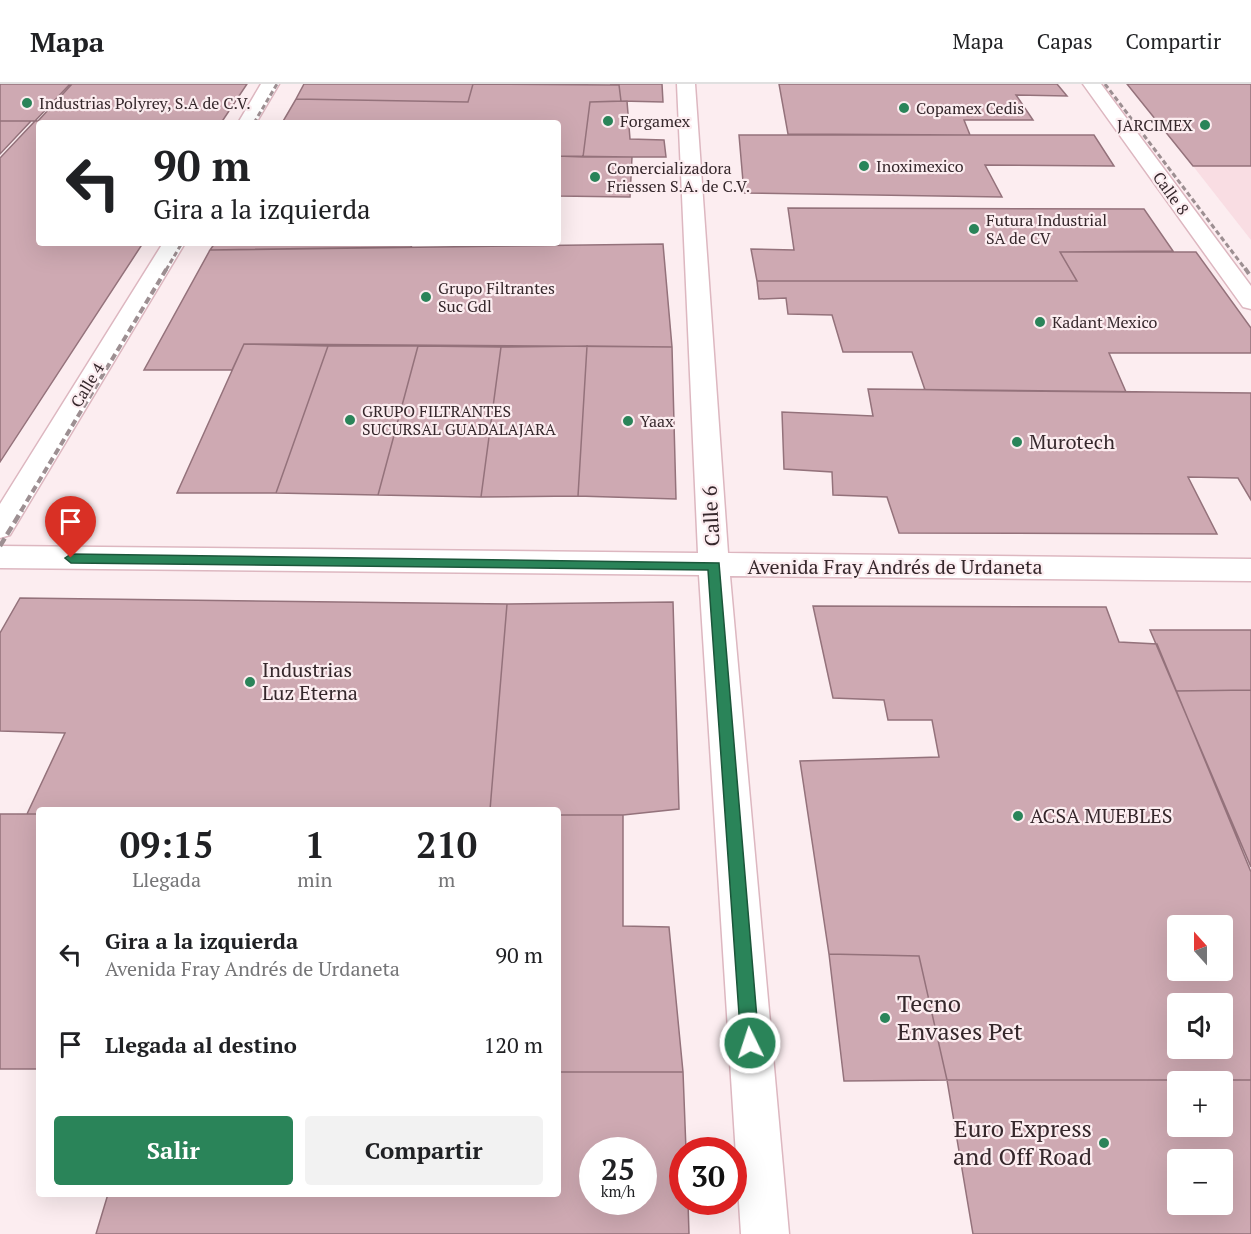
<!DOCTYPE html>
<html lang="es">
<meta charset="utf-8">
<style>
:root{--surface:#fff;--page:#f2f2f2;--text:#202124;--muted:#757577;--line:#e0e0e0;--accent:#2a8459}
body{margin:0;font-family:"PT Serif",serif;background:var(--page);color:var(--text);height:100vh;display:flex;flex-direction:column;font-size:22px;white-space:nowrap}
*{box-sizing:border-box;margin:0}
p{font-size:20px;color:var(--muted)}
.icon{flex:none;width:33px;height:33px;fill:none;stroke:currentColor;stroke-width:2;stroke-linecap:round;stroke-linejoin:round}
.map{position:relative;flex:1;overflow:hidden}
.sheet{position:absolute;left:36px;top:723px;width:525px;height:390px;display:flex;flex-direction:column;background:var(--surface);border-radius:6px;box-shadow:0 6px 24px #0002}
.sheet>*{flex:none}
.hud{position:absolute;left:36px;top:36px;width:525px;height:126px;border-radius:6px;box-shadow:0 6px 24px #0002;background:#fff;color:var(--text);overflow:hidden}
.needle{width:39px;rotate:339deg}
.fabs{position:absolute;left:1167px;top:831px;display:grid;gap:12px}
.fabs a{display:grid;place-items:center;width:66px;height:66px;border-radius:6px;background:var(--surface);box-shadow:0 6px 24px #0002;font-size:30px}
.speed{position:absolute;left:579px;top:1053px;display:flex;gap:12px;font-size:30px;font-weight:700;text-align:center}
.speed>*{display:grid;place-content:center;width:78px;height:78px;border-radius:50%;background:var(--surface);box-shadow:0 6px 24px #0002;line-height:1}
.speed small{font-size:15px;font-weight:400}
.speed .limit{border:9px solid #d22;background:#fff;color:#111}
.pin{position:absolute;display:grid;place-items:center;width:51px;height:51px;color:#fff;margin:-62px -26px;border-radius:50% 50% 50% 0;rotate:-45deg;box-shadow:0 0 6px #0007}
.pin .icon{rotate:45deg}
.me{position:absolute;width:66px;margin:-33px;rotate:356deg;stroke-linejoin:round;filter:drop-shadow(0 0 4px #0008)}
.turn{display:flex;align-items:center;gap:21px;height:126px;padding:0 18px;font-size:27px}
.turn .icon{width:78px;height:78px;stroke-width:2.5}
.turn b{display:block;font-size:42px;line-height:51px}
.eta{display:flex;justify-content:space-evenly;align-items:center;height:102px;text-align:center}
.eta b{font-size:36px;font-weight:800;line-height:42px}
.action{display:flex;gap:12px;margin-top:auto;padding:12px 18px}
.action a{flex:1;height:69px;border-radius:6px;background:var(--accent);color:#fff;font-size:24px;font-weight:800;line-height:69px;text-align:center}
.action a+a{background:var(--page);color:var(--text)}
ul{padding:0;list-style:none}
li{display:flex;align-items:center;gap:18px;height:90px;padding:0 18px}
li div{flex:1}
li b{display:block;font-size:22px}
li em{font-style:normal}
header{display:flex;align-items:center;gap:36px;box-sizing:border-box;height:84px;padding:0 30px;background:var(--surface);border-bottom:2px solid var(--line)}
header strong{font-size:28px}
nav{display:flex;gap:33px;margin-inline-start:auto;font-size:21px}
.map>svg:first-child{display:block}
.built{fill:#f9dde3}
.building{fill:#cea9b2;stroke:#94727b;stroke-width:1.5;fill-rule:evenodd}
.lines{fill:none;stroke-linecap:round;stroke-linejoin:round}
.street-casing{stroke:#ddb7c0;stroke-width:3}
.street{fill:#fff;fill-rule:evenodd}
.rail-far2{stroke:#9d8f92;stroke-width:3;stroke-dasharray:5 3;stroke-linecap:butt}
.rail-far1{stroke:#9d8f92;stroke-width:4;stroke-dasharray:7 4;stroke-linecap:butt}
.rail{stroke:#9d8f92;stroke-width:4.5;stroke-dasharray:9 4.5;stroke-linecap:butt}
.route{fill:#2a8459;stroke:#1b563a;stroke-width:1.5}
.poi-dot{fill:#2a8459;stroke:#fcedf0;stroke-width:2}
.labels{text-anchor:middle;stroke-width:4.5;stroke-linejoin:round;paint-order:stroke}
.far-poi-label{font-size:16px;fill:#35272b;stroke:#fcedf0;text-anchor:start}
.far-street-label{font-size:16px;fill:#35272b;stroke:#fcedf0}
.poi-label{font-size:20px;fill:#35272b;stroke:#fcedf0;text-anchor:start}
.street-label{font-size:20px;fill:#35272b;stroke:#fcedf0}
.near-poi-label{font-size:24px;fill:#35272b;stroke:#fcedf0;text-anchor:start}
</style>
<header>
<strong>Mapa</strong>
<nav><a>Mapa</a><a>Capas</a><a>Compartir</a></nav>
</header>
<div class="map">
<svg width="1251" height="1150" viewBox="0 0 1251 1150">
<rect width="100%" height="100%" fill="#fcedf0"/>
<!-- built -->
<path class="built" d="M1193,82H1251V156Z"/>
<!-- building -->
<path class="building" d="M0,0H72L38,37H0Z
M70,0H247L221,39H39V159H143L0,378V74Z
M304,0H473L468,18L296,15Z
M473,0L619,1L621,17L590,18L583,73L558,72V39H282L296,15L468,18Z
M610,0H662L663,18L621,17L619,1Z
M779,0H1057L1067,12L1016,11L1033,36H964L970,51L788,50Z
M1127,0H1251V82H1193Z
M627,17L630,55L664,56L666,73H583L590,18Z
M0,37H31L0,70Z
M739,51H1094L1114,82L985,81L1002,113L744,109Z
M558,72L632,73L630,113L558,112Z
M788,124L1144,125L1173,167L1060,168L1077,197H757L751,165L794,166Z
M215,159H413L411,163L210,166Z
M663,160L672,263L244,260L232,286H144L210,166Z
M1060,168H1196L1251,244V269H1109L1126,308L925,306L912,268H843L832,231L788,230L786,214L759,215L757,197H1077Z
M244,260L328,262L276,409H177Z
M328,262H418L378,411L276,409Z
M418,262L501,263L481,413L378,411Z
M587,262L578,412L481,413L501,263Z
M587,262L672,263L676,415L578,412Z
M868,305L1251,309V416L1238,394L1188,393L1217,450L899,449L887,413L833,411L832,388L784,385L782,328L873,332Z
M20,514L507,520L490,726H39V730H27L65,649L0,647V549Z
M673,518L679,725L623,731H558V726H490L507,520Z
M813,522L1106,523L1119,558L1157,560L1251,788V996H947L919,872L829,870L800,677L939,673L932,636H888L884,616L833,614ZM1178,842H1222V886H1178ZM1178,920H1222V964H1178Z
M1150,546H1251V606L1176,607Z
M1251,606V783L1176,607Z
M0,730H39V985H0Z
M558,731H623V842L669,843L683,988H558Z
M829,870L919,872L947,996L844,997Z
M558,988H683L686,1066H682V1118H688L689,1150H96L108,1110H558ZM592,1066H644V1118H592Z
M947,996H1251V1150H973ZM1178,998H1222V1042H1178ZM1178,1076H1222V1120H1178Z"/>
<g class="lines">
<!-- street casing -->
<g class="street-casing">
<path id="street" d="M261,0H279L256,39H238Z
M677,0H695L728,469L1251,475V497L730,492L789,1150H741L699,491L0,484V462L698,469Z
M1083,0H1101L1251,202V225L1243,223Z
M163,159H185L10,451L0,454V420Z"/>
</g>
<!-- street -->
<use href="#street" class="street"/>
<!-- rail-far2 -->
<path class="rail-far2" d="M1105,0L1246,186
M254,39L277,0
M166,186L182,159"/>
<!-- rail-far1 -->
<path class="rail-far1" d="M1245,184L1251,193
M21,427L167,184"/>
<!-- rail -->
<path class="rail" d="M0,462L22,426"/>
</g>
<!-- route -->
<path class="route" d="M71,470L719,479L759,959L757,965L750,968L744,965L741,959L708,486L71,479L65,474Z"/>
<!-- markers -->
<g class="poi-dot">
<circle cx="27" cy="19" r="6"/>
<circle cx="904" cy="24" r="6"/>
<circle cx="608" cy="37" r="6"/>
<circle cx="1205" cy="41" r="6"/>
<circle cx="864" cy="82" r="6"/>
<circle cx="595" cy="93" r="6"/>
<circle cx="974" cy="145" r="6"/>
<circle cx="426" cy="213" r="6"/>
<circle cx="1040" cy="238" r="6"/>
<circle cx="350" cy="336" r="6"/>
<circle cx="628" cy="337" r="6"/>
<circle cx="1017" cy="358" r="6"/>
<circle cx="250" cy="598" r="6"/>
<circle cx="1018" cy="732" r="6"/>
<circle cx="885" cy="934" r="6"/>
<circle cx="1104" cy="1059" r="6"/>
</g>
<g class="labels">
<!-- far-poi labels -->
<g class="far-poi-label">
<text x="39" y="25">Industrias Polyrey, S.A de C.V.</text>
<text x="916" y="30">Copamex Cedis</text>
<text x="620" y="43">Forgamex</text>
<text x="1193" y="47" text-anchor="end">JARCIMEX</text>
<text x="876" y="88">Inoximexico</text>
<text x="607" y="90">Comercializadora<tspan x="607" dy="18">Friessen S.A. de C.V.</tspan></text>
<text x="986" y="142">Futura Industrial<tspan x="986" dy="18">SA de CV</tspan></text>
<text x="438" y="210">Grupo Filtrantes<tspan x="438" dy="18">Suc Gdl</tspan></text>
<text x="1052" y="244">Kadant Mexico</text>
<text x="362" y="333">GRUPO FILTRANTES<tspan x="362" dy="18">SUCURSAL GUADALAJARA</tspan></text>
<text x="640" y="343">Yaax</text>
</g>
<!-- far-street labels -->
<g class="far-street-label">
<text transform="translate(1171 109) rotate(54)" y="6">Calle 8</text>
<text transform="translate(87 301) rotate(-59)" y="6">Calle 4</text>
</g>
<!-- poi labels -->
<g class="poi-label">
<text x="1029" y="365">Murotech</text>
<text x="262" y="593">Industrias<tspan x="262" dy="23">Luz Eterna</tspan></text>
<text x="1030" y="739">ACSA MUEBLES</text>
</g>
<!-- street labels -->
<g class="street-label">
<text transform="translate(711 432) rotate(-93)" y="7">Calle 6</text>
<text x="895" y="490">Avenida Fray Andrés de Urdaneta</text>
</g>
<!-- near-poi labels -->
<g class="near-poi-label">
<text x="897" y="928">Tecno<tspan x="897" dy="28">Envases Pet</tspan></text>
<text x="1092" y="1053" text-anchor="end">Euro Express<tspan x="1092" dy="28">and Off Road</tspan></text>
</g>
</g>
</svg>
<div class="fabs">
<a><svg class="needle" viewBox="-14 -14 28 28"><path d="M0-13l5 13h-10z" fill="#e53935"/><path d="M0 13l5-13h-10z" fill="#757577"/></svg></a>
<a><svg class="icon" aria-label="sound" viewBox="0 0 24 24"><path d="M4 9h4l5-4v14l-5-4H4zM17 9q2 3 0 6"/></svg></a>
<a>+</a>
<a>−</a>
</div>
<div class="speed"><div>25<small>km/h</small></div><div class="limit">30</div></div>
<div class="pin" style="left:71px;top:474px;background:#d93025"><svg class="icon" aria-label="arrive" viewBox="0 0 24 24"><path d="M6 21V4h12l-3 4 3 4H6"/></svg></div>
<svg class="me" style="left:750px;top:959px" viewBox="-20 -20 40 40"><circle r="17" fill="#2a8459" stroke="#fff" stroke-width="3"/><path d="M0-11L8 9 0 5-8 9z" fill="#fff"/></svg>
<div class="hud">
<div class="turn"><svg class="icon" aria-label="left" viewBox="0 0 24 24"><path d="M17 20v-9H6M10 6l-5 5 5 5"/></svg><div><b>90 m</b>Gira a la izquierda</div></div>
</div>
<section class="sheet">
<div class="eta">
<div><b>09:15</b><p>Llegada</p></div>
<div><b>1</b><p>min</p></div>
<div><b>210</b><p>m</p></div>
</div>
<ul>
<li><svg class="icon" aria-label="left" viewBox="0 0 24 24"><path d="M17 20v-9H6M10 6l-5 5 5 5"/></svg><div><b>Gira a la izquierda</b><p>Avenida Fray Andrés de Urdaneta</p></div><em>90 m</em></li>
<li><svg class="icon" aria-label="arrive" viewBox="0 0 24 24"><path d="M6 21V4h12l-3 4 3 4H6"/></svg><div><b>Llegada al destino</b></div><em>120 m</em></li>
</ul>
<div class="action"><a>Salir</a><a>Compartir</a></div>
</section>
</div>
